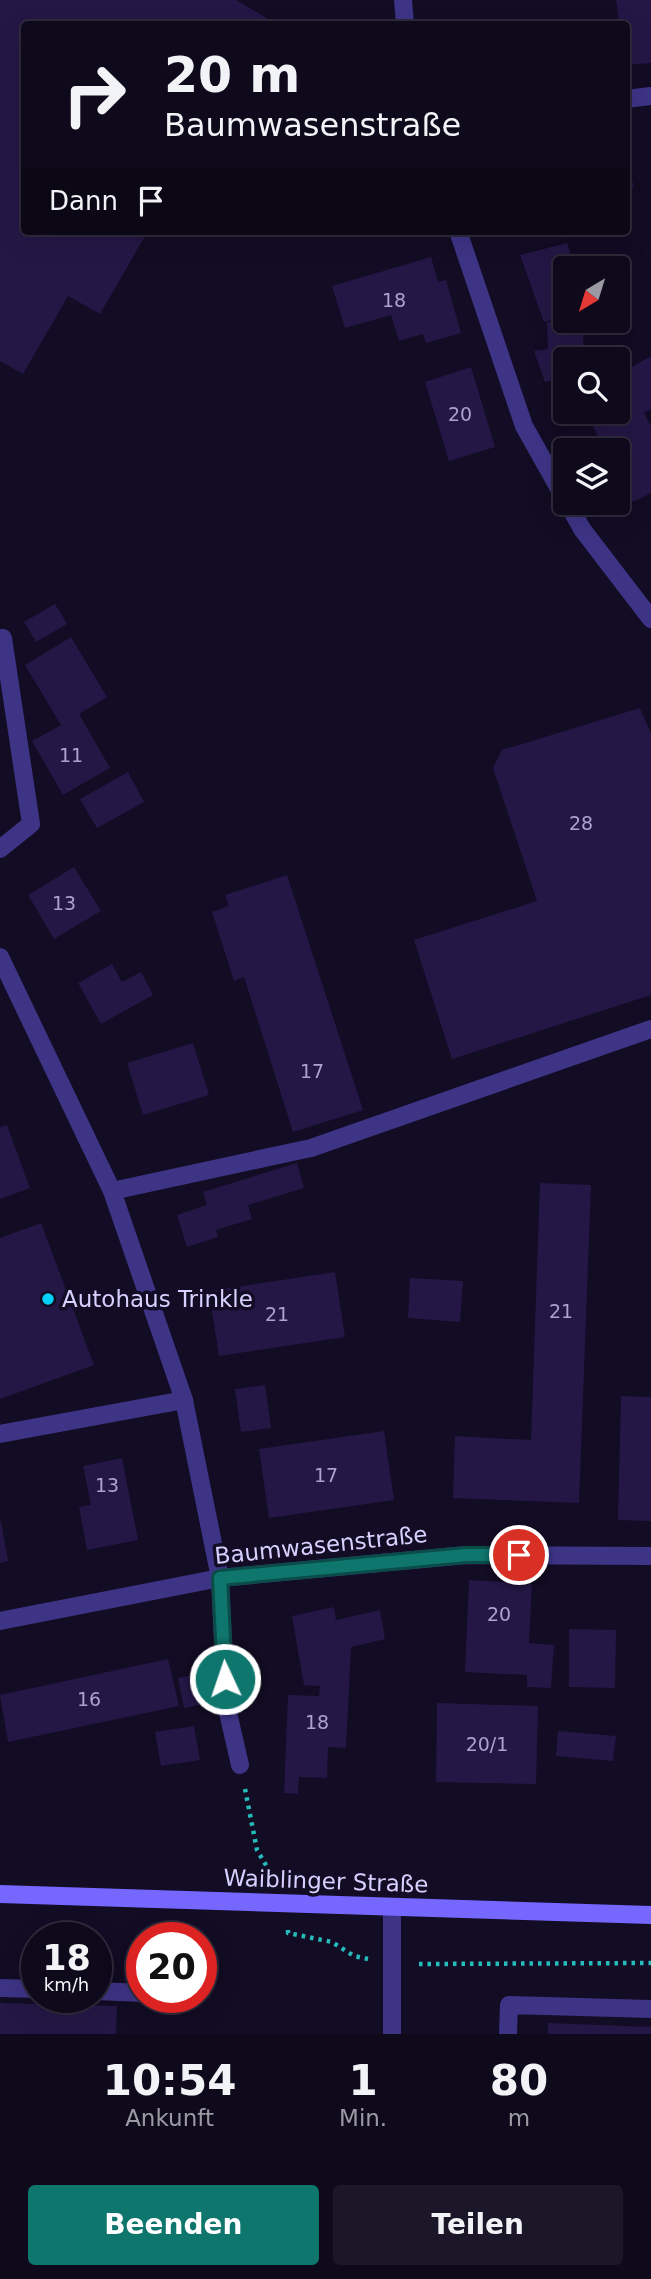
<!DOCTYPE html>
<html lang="de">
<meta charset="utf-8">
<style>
:root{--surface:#0e091b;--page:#1c1728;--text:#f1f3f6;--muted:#9b9aa3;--line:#2e2a3a;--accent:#0f766e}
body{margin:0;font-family:"DejaVu Sans",sans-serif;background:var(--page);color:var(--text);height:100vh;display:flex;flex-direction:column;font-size:26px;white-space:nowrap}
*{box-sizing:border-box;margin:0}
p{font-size:23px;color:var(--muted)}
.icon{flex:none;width:38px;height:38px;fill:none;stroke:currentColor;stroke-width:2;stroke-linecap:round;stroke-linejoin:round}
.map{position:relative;height:2034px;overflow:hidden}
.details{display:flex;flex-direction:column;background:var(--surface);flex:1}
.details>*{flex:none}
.banner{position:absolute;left:21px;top:21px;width:609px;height:214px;border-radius:7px;box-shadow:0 7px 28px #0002,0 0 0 2px var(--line);background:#0e091b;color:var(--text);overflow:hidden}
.needle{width:46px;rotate:218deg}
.tools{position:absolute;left:553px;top:256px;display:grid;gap:14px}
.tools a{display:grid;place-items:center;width:77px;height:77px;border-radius:7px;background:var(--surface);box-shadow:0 7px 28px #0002,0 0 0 2px var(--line);font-size:35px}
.speed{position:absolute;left:21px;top:1922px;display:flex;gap:14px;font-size:35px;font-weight:700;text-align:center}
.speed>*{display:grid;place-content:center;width:91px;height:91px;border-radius:50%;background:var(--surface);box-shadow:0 7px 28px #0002,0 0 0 2px var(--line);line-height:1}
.speed small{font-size:18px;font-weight:400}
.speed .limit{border:10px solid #d22;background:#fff;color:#111}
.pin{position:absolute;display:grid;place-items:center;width:60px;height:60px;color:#fff;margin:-30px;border:4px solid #fff;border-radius:50%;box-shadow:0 2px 7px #0007}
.me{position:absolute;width:77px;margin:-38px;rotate:357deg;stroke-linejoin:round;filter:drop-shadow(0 0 5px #0008)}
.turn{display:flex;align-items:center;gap:24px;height:147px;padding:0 28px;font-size:32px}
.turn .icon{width:91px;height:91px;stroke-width:2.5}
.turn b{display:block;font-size:49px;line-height:60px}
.then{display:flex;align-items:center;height:66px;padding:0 28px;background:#0003;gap:14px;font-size:26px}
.eta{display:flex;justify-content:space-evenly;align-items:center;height:119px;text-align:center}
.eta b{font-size:42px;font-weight:600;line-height:49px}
.button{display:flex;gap:14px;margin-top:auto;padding:14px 28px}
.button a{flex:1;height:80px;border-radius:7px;background:var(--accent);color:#fff;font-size:28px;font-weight:600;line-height:80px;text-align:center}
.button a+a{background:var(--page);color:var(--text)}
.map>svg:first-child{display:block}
.building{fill:#241746}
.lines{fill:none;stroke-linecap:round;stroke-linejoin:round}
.path{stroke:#26bcbc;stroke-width:4.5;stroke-dasharray:3.5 5;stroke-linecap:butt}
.service{stroke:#3d3486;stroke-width:18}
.minor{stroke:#3d3486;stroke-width:18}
.secondary{stroke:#7567ff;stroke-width:18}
.route-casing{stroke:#0a4d48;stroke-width:18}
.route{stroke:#0f766e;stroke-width:12}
.poi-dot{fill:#00d1fb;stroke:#120c24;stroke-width:2.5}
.labels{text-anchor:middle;stroke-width:7;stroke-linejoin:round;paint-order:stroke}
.number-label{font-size:19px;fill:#aba2d1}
.poi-label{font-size:23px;fill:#d8d0ff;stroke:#120c24;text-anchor:start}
.street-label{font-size:23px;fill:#d8d0ff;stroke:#120c24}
</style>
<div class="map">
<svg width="651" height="2034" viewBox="0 0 651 2034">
<rect width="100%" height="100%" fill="#120c24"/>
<!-- building -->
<path class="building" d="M0,0H236L270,20L267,24H24V231H148L100,314L68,296L23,374L0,361Z
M616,0H651V63L626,65V24H619Z
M626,163L634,187L626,189Z
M567,243L575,268H565V317L544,322L520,255Z
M431,257L438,282L446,280L461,333L426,343L423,334L399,341L391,315L345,328L332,286Z
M584,320L583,346L564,347L567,359L565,376L545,382L534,351L548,349L547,322Z
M651,356V409L644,413L651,426V493L633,502L618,474V450H605L585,411H618V375Z
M471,367L495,447L449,461L425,382Z
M55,604L67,624L36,642L24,622Z
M71,637L107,697L79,714L110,768L63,795L32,741L61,725L25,665Z
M640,708L651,734V995L452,1059L414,940L537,901L493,768L502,750Z
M128,772L144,802L97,828L80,799Z
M74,867L101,911L54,939L28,895Z
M287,875L363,1110L293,1132L244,977L234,981L212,912L229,906L225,895Z
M112,964L122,982L141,972L153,995L101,1024L78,983Z
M193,1043L209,1095L143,1115L127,1063Z
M7,1125L30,1188L0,1199V1127Z
M297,1163L304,1188L248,1205L252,1219L216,1230L218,1237L187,1247L177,1215L207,1205L203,1192Z
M540,1183L591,1185L579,1503L453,1498L455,1436L531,1440Z
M41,1223L94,1365L0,1399V1238Z
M335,1272L345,1337L219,1356L209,1291Z
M410,1278L463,1281L460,1322L408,1318Z
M265,1385L271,1428L241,1432L235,1389Z
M621,1396L651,1397V1521L618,1520Z
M384,1431L394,1500L269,1518L259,1449Z
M122,1458L138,1540L87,1550L79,1507L91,1505L83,1466Z
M1,1521L8,1561L0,1563V1522Z
M469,1580L532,1584L529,1643L554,1645L551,1688L527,1687V1675L465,1672Z
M334,1607L336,1620L380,1610L385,1639L351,1647L346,1748L328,1747L327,1778L299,1777L298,1794L284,1793L288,1695L319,1696L320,1686L304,1685L292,1616Z
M569,1629L616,1630L615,1688L569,1687Z
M168,1659L179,1706L8,1742L0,1695Z
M213,1671L219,1701L184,1708L178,1678Z
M437,1703L538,1706L536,1784L436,1782Z
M194,1726L200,1760L161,1766L155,1732Z
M558,1731L616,1736L613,1761L556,1756Z
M0,2003L117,2006L116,2034H0Z
M548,2023L651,2027V2034H548Z"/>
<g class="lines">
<!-- path -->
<path class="path" d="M245,1789L257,1850L273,1877
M288,1930V1933L332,1942L354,1956L368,1959
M419,1964L651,1963"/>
<!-- service -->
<path class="service" d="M0,849L31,824L3,638
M112,1191L311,1148L651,1029
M0,1434L184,1400
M220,1578L226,1704L240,1765
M0,1988L37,1989
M96,1991L142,1993
M508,2034L509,2005L651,2009"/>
<!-- minor -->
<path class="minor" d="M403,0L405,24
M626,99L651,96
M458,231L524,426L565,499
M567,502L582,529L651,619
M0,957L112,1191L184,1400L220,1578
M0,1621L220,1578L466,1555L651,1556
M392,1908V2034"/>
<!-- secondary -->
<path class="secondary" d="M0,1894L651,1915"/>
</g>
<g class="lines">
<!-- route casing -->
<g class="route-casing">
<path id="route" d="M225,1679L220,1578L466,1555H519"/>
</g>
<!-- route -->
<use href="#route" class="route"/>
</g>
<!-- markers -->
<circle class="poi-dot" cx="48" cy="1299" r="7"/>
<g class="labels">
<!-- number labels -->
<g class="number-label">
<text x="394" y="307">18</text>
<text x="460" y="421">20</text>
<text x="71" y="762">11</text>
<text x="581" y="830">28</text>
<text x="64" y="910">13</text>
<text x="312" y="1078">17</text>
<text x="561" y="1318">21</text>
<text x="277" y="1321">21</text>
<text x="326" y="1482">17</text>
<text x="107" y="1492">13</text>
<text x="499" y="1621">20</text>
<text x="89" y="1706">16</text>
<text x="317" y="1729">18</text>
<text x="487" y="1751">20/1</text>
</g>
<!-- poi labels -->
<g class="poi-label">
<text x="62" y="1307">Autohaus Trinkle</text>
</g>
<!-- street labels -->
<g class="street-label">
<text transform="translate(321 1545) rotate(-6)" y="8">Baumwasenstraße</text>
<text transform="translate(326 1881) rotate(2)" y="8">Waiblinger Straße</text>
</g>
</g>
</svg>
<div class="tools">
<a><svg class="needle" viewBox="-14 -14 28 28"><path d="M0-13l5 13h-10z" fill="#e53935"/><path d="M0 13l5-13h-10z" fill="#9b9aa3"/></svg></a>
<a><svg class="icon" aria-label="search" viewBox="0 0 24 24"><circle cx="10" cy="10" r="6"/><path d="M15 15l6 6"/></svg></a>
<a><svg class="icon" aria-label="layers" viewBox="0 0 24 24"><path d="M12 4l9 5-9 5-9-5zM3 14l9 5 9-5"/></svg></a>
</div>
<div class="speed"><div>18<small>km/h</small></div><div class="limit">20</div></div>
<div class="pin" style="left:519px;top:1555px;background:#d93025"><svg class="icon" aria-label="arrive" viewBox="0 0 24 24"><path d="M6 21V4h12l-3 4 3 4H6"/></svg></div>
<svg class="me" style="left:225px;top:1679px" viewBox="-20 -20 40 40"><circle r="17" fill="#0f766e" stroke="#fff" stroke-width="3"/><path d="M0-11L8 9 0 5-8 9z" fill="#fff"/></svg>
<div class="banner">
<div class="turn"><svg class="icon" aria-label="right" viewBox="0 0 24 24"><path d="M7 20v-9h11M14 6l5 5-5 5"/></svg><div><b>20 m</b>Baumwasenstraße</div></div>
<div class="then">Dann<svg class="icon" aria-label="arrive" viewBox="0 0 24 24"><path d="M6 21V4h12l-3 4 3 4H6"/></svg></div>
</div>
</div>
<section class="details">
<div class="eta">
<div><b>10:54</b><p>Ankunft</p></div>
<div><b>1</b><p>Min.</p></div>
<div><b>80</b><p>m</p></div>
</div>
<div class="button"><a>Beenden</a><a>Teilen</a></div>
</section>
